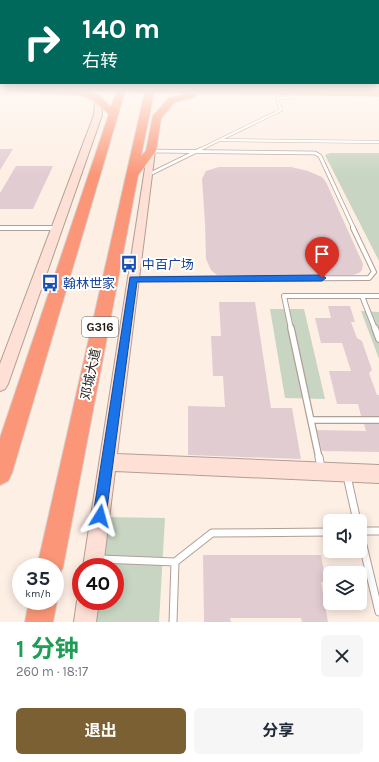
<!DOCTYPE html>
<html lang="zh">
<meta charset="utf-8">
<style>
:root{--surface:#fff;--page:#f6f6f7;--text:#1f2937;--muted:#747a83;--accent:#7a6032}
body{margin:0;font-family:Karla,"Noto Sans SC",sans-serif;background:var(--page);color:var(--text);height:100vh;display:flex;flex-direction:column;font-size:15px;white-space:nowrap}
*{box-sizing:border-box;margin:0}
p{font-size:13px;color:var(--muted)}
.icon{flex:none;width:22px;height:22px;fill:none;stroke:currentColor;stroke-width:2;stroke-linecap:round;stroke-linejoin:round}
.map{position:relative;height:622px;overflow:hidden}
.sheet{display:flex;flex-direction:column;background:var(--surface);flex:1}
.sheet>*{flex:none}
.hud{position:absolute;left:0px;top:0px;width:379px;height:84px;box-shadow:0 2px 10px #0003;background:#00695c;color:#fff;overflow:hidden}
.controls{position:absolute;left:323px;top:514px;display:grid;gap:8px}
.controls a{display:grid;place-items:center;width:44px;height:44px;border-radius:6px;background:var(--surface);box-shadow:0 2px 10px #0003;font-size:20px}
.speed{position:absolute;left:12px;top:558px;display:flex;gap:8px;font-size:20px;font-weight:700;text-align:center}
.speed>*{display:grid;place-content:center;width:52px;height:52px;border-radius:50%;background:var(--surface);box-shadow:0 2px 10px #0003;line-height:1}
.speed small{font-size:10px;font-weight:400}
.speed .limit{border:6px solid #d22;background:#fff;color:#111}
.pin{position:absolute;display:grid;place-items:center;width:34px;height:34px;color:#fff;margin:-41px -17px;border-radius:50% 50% 50% 0;rotate:-45deg;box-shadow:0 0 4px #0007}
.pin .icon{rotate:45deg}
.me{position:absolute;width:44px;margin:-22px;rotate:8deg;stroke-linejoin:round;filter:drop-shadow(0 0 3px #0008)}
.turn{display:flex;align-items:center;gap:14px;height:84px;padding:0 16px;font-size:18px}
.turn .icon{width:52px;height:52px;stroke-width:2.5}
.turn b{display:block;font-size:28px;line-height:34px}
.round{display:grid;place-items:center;flex:none;width:42px;height:42px;border-radius:6px;background:var(--page)}
.summary{display:flex;align-items:center;justify-content:space-between;height:68px;padding:0 16px}
h1{font-size:24px;font-weight:700;line-height:30px;color:#1e9e55}
.cta{display:flex;gap:8px;margin-top:auto;padding:8px 16px}
.cta a{flex:1;height:46px;border-radius:6px;background:var(--accent);color:#fff;font-size:16px;font-weight:700;line-height:46px;text-align:center}
.cta a+a{background:var(--page);color:var(--text)}
.map>svg:first-child{display:block}
.green{fill:#c8d5c2}
.building{fill:#e1ccd2}
.lines{fill:none;stroke-linecap:round;stroke-linejoin:round}
.lane-far4-casing{stroke:#b09f94;stroke-width:3.5}
.lane-far3-casing{stroke:#b09f94;stroke-width:4.5}
.lane-far2-casing{stroke:#b09f94;stroke-width:6}
.lane-far1-casing{stroke:#b09f94;stroke-width:8}
.lane-casing{stroke:#b09f94;stroke-width:9}
.street-casing{stroke:#b09f94;stroke-width:2}
.secondary-casing{stroke:#b09f94;stroke-width:2}
.highway-casing{stroke:#d2d1d0;stroke-width:2}
.lane-far4{stroke:#fff;stroke-width:2.5}
.lane-far3{stroke:#fff;stroke-width:3}
.lane-far2{stroke:#fff;stroke-width:4}
.lane-far1{stroke:#fff;stroke-width:5.5}
.lane{stroke:#fff;stroke-width:7}
.street{fill:#fff;fill-rule:evenodd}
.secondary{fill:#fee0d6;fill-rule:evenodd}
.highway{fill:#fb9778;fill-rule:evenodd}
.route{fill:#1a73e8;stroke:#114b97}
.labels{text-anchor:middle;stroke-width:4;stroke-linejoin:round;paint-order:stroke}
.shield{fill:#fff;stroke:#635e5b;stroke-width:1}
.shield-label{font-size:12px;font-weight:bold;fill:#201915}
.transit-label{font-size:13px;fill:#164399;stroke:#fff;text-anchor:start}
.street-label{font-size:13px;fill:#201915;stroke:#fff}
</style>
<div class="map">
<svg width="379" height="622" viewBox="0 0 379 622">
<rect width="100%" height="100%" fill="#feefe5"/>
<!-- green -->
<path class="green" d="M330,153H379V261L325,155Z
M270,309H304L325,399L285,398Z
M361,311L379,312V359Z
M100,517L165,518L159,622H85L88,601H115V567H93Z"/>
<!-- building -->
<path class="building" d="M0,149H13L0,170Z
M16,166H53L33,209H0V193Z
M219,167H291L308,171L322,177L326,182L363,264L362,270L359,273L353,275H217L211,270L206,259L205,223L202,179L206,171Z
M219,302H255L271,408H292L301,459L188,455V406L225,407L223,376H213L211,336H221Z
M328,306H350L355,322H351L357,338L362,341L372,370L369,373L377,395H379V416H361L358,404H337L329,371H351L342,343H321L315,318H331Z
M364,424H379V452L322,451L317,430L366,431Z
M203,555H321L326,582H321L328,622H302L301,618H230L231,622H204Z"/>
<g class="lines">
<!-- lane-far4 casing -->
<g class="lane-far4-casing">
<path id="lane-far4" d="M221,140L379,142
M199,150L281,110L277,99L292,97L293,94L290,91"/>
</g>
<!-- lane-far3 casing -->
<g class="lane-far3-casing">
<path id="lane-far3" d="M151,151L315,153L320,156L354,229
M148,175L201,149"/>
</g>
<!-- lane-far2 casing -->
<g class="lane-far2-casing">
<path id="lane-far2" d="M133,279L369,278L374,272L353,228
M362,296L375,329
M291,329L284,296H379"/>
</g>
<!-- lane-far1 casing -->
<g class="lane-far1-casing">
<path id="lane-far1" d="M291,328L319,458
M375,328L379,339
M311,420H379"/>
</g>
<!-- lane casing -->
<g class="lane-casing">
<path id="lane" d="M319,457L321,468
M347,476L357,521
M360,531H379
M360,533L379,612
M100,559L175,562
M173,622L175,562L212,533L330,532"/>
</g>
<!-- street casing -->
<g class="street-casing">
<path id="street" d="M0,226H57L61,228L57,230H0Z"/>
</g>
<!-- secondary casing -->
<g class="secondary-casing">
<path id="secondary" d="M98,98L101,100L102,115L8,384L5,389L0,391V364L94,115L95,100Z
M148,149H154L155,151L117,454L379,465V483L115,471L103,567H83Z
M80,593L81,601H99L96,622H74L77,601Z"/>
</g>
<!-- highway casing -->
<g class="highway-casing">
<path id="highway" d="M7,88H211L379,90V96L193,93L196,95L195,97L175,102L161,118L156,151L138,175L63,567L59,576L55,578V567H37L145,92L125,91L12,473L8,481L0,485V438L109,114L93,100L80,95L11,91ZM84,91H117L111,107L99,96ZM154,92L191,93L169,98L153,116L146,151L141,156Z
M55,596L57,601L53,622H25L29,601H55Z"/>
</g>
<!-- lane-far4 -->
<use href="#lane-far4" class="lane-far4"/>
<!-- lane-far3 -->
<use href="#lane-far3" class="lane-far3"/>
<!-- lane-far2 -->
<use href="#lane-far2" class="lane-far2"/>
<!-- lane-far1 -->
<use href="#lane-far1" class="lane-far1"/>
<!-- lane -->
<use href="#lane" class="lane"/>
<!-- street -->
<use href="#street" class="street"/>
<!-- secondary -->
<use href="#secondary" class="secondary"/>
<!-- highway -->
<use href="#highway" class="highway"/>
</g>
<!-- sky -->
<linearGradient id="sky" x2="0" y2="1"><stop stop-color="#87b8d8"/><stop offset="0.5" stop-color="#fff8f3"/><stop offset="1" stop-color="#fff8f3" stop-opacity="0"/></linearGradient>
<rect width="379" height="175" fill="url(#sky)"/>
<!-- route -->
<path class="route" d="M322,275L326,278L322,281L137,282L106,516L104,521L100,523L95,521L93,516L130,277Z"/>
<!-- icons -->
<defs>
<g id="bus-bare" transform="scale(1.38)"><path d="M-5-6H5V4H4V6H2V4H-2V6H-4V4H-5ZM-3.5-4V0h7V-4ZM-3.5 1.2v1.5H-2V1.2ZM2 1.2v1.5H3.5V1.2Z" fill="#1a4fb4" stroke="#fff" stroke-width="2.5" paint-order="stroke"/></g>
</defs>
<g fill-rule="evenodd">
<use href="#bus-bare" x="129" y="264"/>
<use href="#bus-bare" x="50" y="283"/>
</g>
<g class="labels">
<!-- shield labels -->
<rect class="shield" x="82" y="317" width="36" height="20" rx="3"/>
<g class="shield-label">
<text x="100" y="331">G316</text>
</g>
<!-- transit labels -->
<g class="transit-label">
<text x="142" y="269">中百广场</text>
<text x="63" y="288">翰林世家</text>
</g>
<!-- street labels -->
<g class="street-label">
<text transform="translate(90 374) rotate(-78)" y="5">邓城大道</text>
</g>
</g>
</svg>
<div class="controls">
<a><svg class="icon" aria-label="sound" viewBox="0 0 24 24"><path d="M4 9h4l5-4v14l-5-4H4zM17 9q2 3 0 6"/></svg></a>
<a><svg class="icon" aria-label="layers" viewBox="0 0 24 24"><path d="M12 4l9 5-9 5-9-5zM3 14l9 5 9-5"/></svg></a>
</div>
<div class="speed"><div>35<small>km/h</small></div><div class="limit">40</div></div>
<div class="pin" style="left:322px;top:278px;background:#d93025"><svg class="icon" aria-label="arrive" viewBox="0 0 24 24"><path d="M6 21V4h12l-3 4 3 4H6"/></svg></div>
<svg class="me" style="left:100px;top:516px" viewBox="-20 -20 40 40"><path d="M0-17L14 15 0 8-14 15z" fill="#1a73e8" stroke="#fff" stroke-width="4"/></svg>
<div class="hud">
<div class="turn"><svg class="icon" aria-label="right" viewBox="0 0 24 24"><path d="M7 20v-9h11M14 6l5 5-5 5"/></svg><div><b>140 m</b>右转</div></div>
</div>
</div>
<section class="sheet">
<div class="summary"><div><h1>1 分钟</h1><p>260 m · 18:17</p></div><a class="round"><svg class="icon" aria-label="close" viewBox="0 0 24 24"><path d="M6 6l12 12M18 6L6 18"/></svg></a></div>
<div class="cta"><a>退出</a><a>分享</a></div>
</section>
